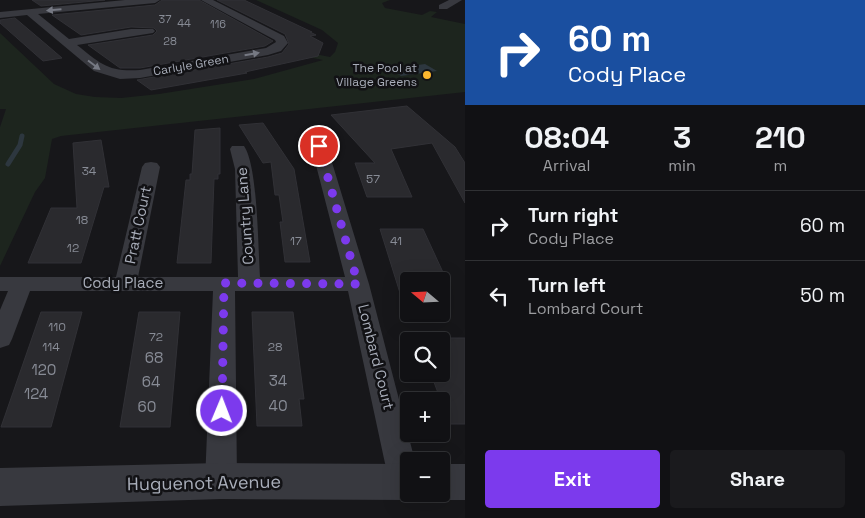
<!DOCTYPE html>
<meta charset="utf-8">
<style>
:root{--surface:#111114;--page:#1a1a1d;--text:#f1f3f6;--muted:#9c9da0;--line:#303134;--accent:#7c3aed}
body{margin:0;font-family:"Space Grotesk",sans-serif;background:var(--page);color:var(--text);height:100vh;display:flex;flex-direction:column;font-size:19px;white-space:nowrap}
*{box-sizing:border-box;margin:0}
p{font-size:16px;color:var(--muted)}
.icon{flex:none;width:28px;height:28px;fill:none;stroke:currentColor;stroke-width:2;stroke-linecap:round;stroke-linejoin:round}
.map{position:relative;flex:1;overflow:hidden}
.details{display:flex;flex-direction:column;background:var(--surface);width:400px}
.details>*{flex:none}
.hud{background:#1a4fa0;color:#fff;overflow:hidden}
.needle{width:32px;rotate:289deg}
.controls{position:absolute;left:400px;top:272px;display:grid;gap:10px}
.controls a{display:grid;place-items:center;width:50px;height:50px;border-radius:5px;background:var(--surface);box-shadow:0 5px 20px #0002,0 0 0 1px var(--line);font-size:25px}
.pin{position:absolute;display:grid;place-items:center;width:42px;height:42px;color:#fff;margin:-21px;border:2px solid #fff;border-radius:50%;box-shadow:0 1px 5px #0007}
.me{position:absolute;width:55px;margin:-28px;rotate:1deg;stroke-linejoin:round;filter:drop-shadow(0 0 4px #0008)}
.turn{display:flex;align-items:center;gap:18px;height:105px;padding:0 20px;font-size:22px}
.turn .icon{width:65px;height:65px;stroke-width:2.5}
.turn b{display:block;font-size:35px;line-height:42px}
.eta{display:flex;justify-content:space-evenly;align-items:center;height:85px;text-align:center}
.eta b{font-size:30px;font-weight:600;line-height:35px}
.primary-button{display:flex;gap:10px;margin-top:auto;padding:10px 20px}
.primary-button a{flex:1;height:58px;border-radius:5px;background:var(--accent);color:#fff;font-size:20px;font-weight:600;line-height:58px;text-align:center}
.primary-button a+a{background:var(--page);color:var(--text)}
ul{padding:0;list-style:none}
li{display:flex;align-items:center;gap:15px;height:70px;padding:0 20px;border-top:1px solid var(--line)}
li div{flex:1}
li b{display:block;font-size:19px}
li em{font-style:normal}
main{display:flex;flex:1;min-height:0}
.map>svg:first-child{display:block}
.green{fill:#1d251e}
.water{fill:#2d373f}
.lines{fill:none;stroke-linecap:round;stroke-linejoin:round}
.stream{stroke:#2d373f;stroke-width:5}
.building{fill:#2a2a2e;stroke:#313136}
.minor{fill:#38393f;fill-rule:evenodd}
.tertiary{fill:#38393f;fill-rule:evenodd}
.oneway{fill:#767983}
.route{stroke:#7c3aed;stroke-width:9;stroke-dasharray:0 16.2}
.poi-dot{fill:#fbb62e;stroke:#121215;stroke-width:2}
.labels{text-anchor:middle;stroke-width:5;stroke-linejoin:round;paint-order:stroke}
.far-number-label{font-size:11px;fill:#888c96}
.far-street-label{font-size:12px;fill:#a9aeba;stroke:#121215}
.far-poi-label{font-size:12px;fill:#a9aeba;stroke:#121215;text-anchor:end}
.number-label{font-size:12px;fill:#888c96}
.street-label{font-size:15px;fill:#a9aeba;stroke:#121215}
.near-number-label{font-size:15px;fill:#888c96}
.near-street-label{font-size:18px;fill:#a9aeba;stroke:#121215}
</style>
<main>
<div class="map">
<svg width="465" height="518" viewBox="0 0 465 518">
<rect width="100%" height="100%" fill="#17171a"/>
<!-- green -->
<path class="green" d="M256,0H390L382,3L385,8L422,15L430,11L437,12L431,17L465,24V92L61,136L52,139L45,178L35,192L0,266V127L6,109H0V33L54,84L76,94L95,97L121,98L159,94L254,79L323,60L285,52L290,49L330,57L335,52L338,43L322,30Z"/>
<!-- water -->
<path class="water" d="M425,64L437,71L401,76L390,69Z"/>
<g class="lines">
<!-- stream -->
<path class="stream" d="M8,164L20,145L22,136"/>
</g>
<!-- building -->
<path class="building" d="M32,0H105L41,6Z
M162,0H199L273,41L265,46L140,68H120L88,45L153,35L157,31L154,28L131,27L81,35L52,15L155,5Z
M217,0H244L312,32H310L316,35L310,36L323,43L318,56L245,72L247,73L151,90L137,80L268,57L282,53L289,44L285,34Z
M15,18L48,46L62,58L43,61L0,23V20Z
M407,106L455,147L465,163V203L432,143L391,149L412,197H367L355,163H375L331,115Z
M263,123L294,169L310,262H285L280,222H283L279,195H275L271,162L263,163L239,125Z
M220,128V174H218V179H214L211,263H177L186,180H190V174H192L195,130Z
M101,140L109,187H104L81,263H28L51,208H77L73,143Z
M380,229H423L447,281H409V309H405Z
M41,312H82L51,427H1Z
M139,312H180L170,427H120Z
M252,312H293L304,399H299L302,426H257Z
M441,338H465V424H441V401L431,374H441Z"/>
<g class="lines">
<!-- minor -->
<path class="minor" d="M125,0H160L155,3L38,14L69,39L131,29H153L155,31L153,33L77,45C101,64 108,72 140,70L266,48L276,42L275,40L201,0H213L284,36L288,43L281,51L268,55L140,78L120,79L94,71L27,15L0,18V12Z
M449,0H462L447,9H439V5Z
M319,141L325,143L327,146L369,284L415,461H409V494H411L405,496L394,492L389,482L348,291H235L237,481L232,491L221,495L210,491L205,481L213,291H30L12,339L9,345L0,348V310L8,291H0V277H116L142,167L145,163L151,162L157,163L160,167L138,277H238L235,169L230,149L232,146H244C258,166 258,248 260,277H345L311,146L313,143Z"/>
<!-- tertiary -->
<path class="tertiary" d="M221,463L409,464V494H424L409,500L221,499L0,506V468Z
M441,464H465V500H441L427,495L441,494Z"/>
</g>
<!-- one-way arrows -->
<defs><path id="oneway-solid" d="M-6-.8H1V-3.2L6.5 0L1 3.2V.8H-6Z" transform="scale(1.25)"/></defs>
<g class="oneway">
<use href="#oneway-solid" transform="translate(54 10) rotate(175)"/>
<use href="#oneway-solid" transform="translate(252 54) rotate(-10)"/>
<use href="#oneway-solid" transform="translate(94 65) rotate(37)"/>
</g>
<g class="lines">
<!-- route -->
<path class="route" d="M222,411L224,283L358,284L319,146"/>
</g>
<!-- markers -->
<circle class="poi-dot" cx="427" cy="75" r="5"/>
<g class="labels">
<!-- far-number labels -->
<g class="far-number-label">
<text x="165" y="23">37</text>
<text x="184" y="27">44</text>
<text x="218" y="28">116</text>
<text x="170" y="45">28</text>
</g>
<!-- far-street labels -->
<g class="far-street-label">
<text transform="translate(191 65) rotate(-10)" y="4">Carlyle Green</text>
</g>
<!-- far-poi labels -->
<g class="far-poi-label">
<text x="417" y="72">The Pool at<tspan x="417" dy="14">Village Greens</tspan></text>
</g>
<!-- number labels -->
<g class="number-label">
<text x="89" y="175">34</text>
<text x="373" y="183">57</text>
<text x="82" y="224">18</text>
<text x="296" y="245">17</text>
<text x="396" y="245">41</text>
<text x="73" y="252">12</text>
<text x="57" y="331">110</text>
<text x="156" y="341">72</text>
<text x="51" y="351">114</text>
<text x="275" y="351">28</text>
</g>
<!-- street labels -->
<g class="street-label">
<text transform="translate(245 216) rotate(-94)" y="5">Country Lane</text>
<text transform="translate(138 225) rotate(-78)" y="5">Pratt Court</text>
<text x="123" y="288">Cody Place</text>
<text transform="translate(376 357) rotate(76)" y="5">Lombard Court</text>
</g>
<!-- near-number labels -->
<g class="near-number-label">
<text x="154" y="363">68</text>
<text x="44" y="375">120</text>
<text x="278" y="386">34</text>
<text x="151" y="387">64</text>
<text x="36" y="399">124</text>
<text x="278" y="411">40</text>
<text x="147" y="412">60</text>
</g>
<!-- near-street labels -->
<g class="near-street-label">
<text transform="translate(204 483) rotate(-1)" y="6">Huguenot Avenue</text>
</g>
</g>
</svg>
<div class="controls">
<a><svg class="needle" viewBox="-14 -14 28 28"><path d="M0-13l5 13h-10z" fill="#e53935"/><path d="M0 13l5-13h-10z" fill="#9c9da0"/></svg></a>
<a><svg class="icon" aria-label="search" viewBox="0 0 24 24"><circle cx="10" cy="10" r="6"/><path d="M15 15l6 6"/></svg></a>
<a>+</a>
<a>−</a>
</div>
<div class="pin" style="left:319px;top:146px;background:#d93025"><svg class="icon" aria-label="arrive" viewBox="0 0 24 24"><path d="M6 21V4h12l-3 4 3 4H6"/></svg></div>
<svg class="me" style="left:222px;top:411px" viewBox="-20 -20 40 40"><circle r="17" fill="#7c3aed" stroke="#fff" stroke-width="3"/><path d="M0-11L8 9 0 5-8 9z" fill="#fff"/></svg>
</div>
<section class="details">
<div class="hud">
<div class="turn"><svg class="icon" aria-label="right" viewBox="0 0 24 24"><path d="M7 20v-9h11M14 6l5 5-5 5"/></svg><div><b>60 m</b>Cody Place</div></div>
</div>
<div class="eta">
<div><b>08:04</b><p>Arrival</p></div>
<div><b>3</b><p>min</p></div>
<div><b>210</b><p>m</p></div>
</div>
<ul>
<li><svg class="icon" aria-label="right" viewBox="0 0 24 24"><path d="M7 20v-9h11M14 6l5 5-5 5"/></svg><div><b>Turn right</b><p>Cody Place</p></div><em>60 m</em></li>
<li><svg class="icon" aria-label="left" viewBox="0 0 24 24"><path d="M17 20v-9H6M10 6l-5 5 5 5"/></svg><div><b>Turn left</b><p>Lombard Court</p></div><em>50 m</em></li>
</ul>
<div class="primary-button"><a>Exit</a><a>Share</a></div>
</section>
</main>
